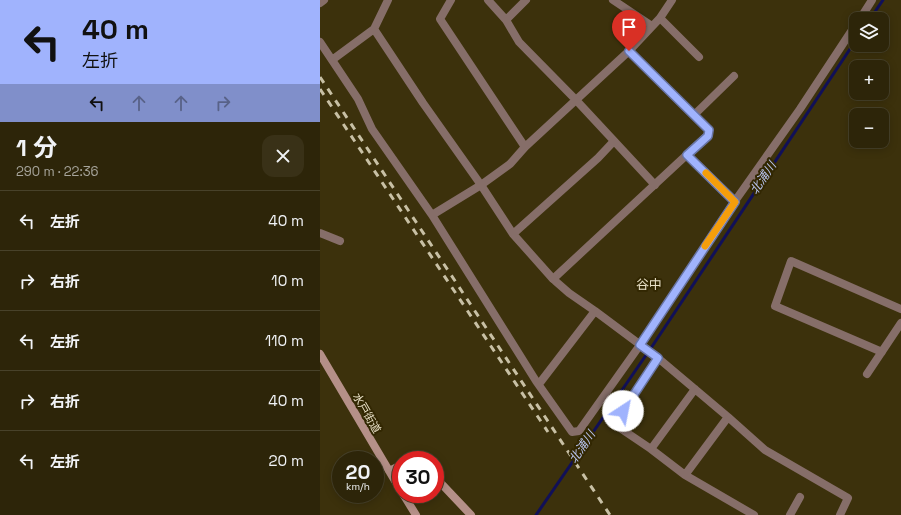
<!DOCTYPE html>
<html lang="ja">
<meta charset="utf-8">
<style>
:root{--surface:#2d2509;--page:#393117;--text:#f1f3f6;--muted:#a7a59c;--line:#48422a}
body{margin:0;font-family:"Space Grotesk","Noto Sans JP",sans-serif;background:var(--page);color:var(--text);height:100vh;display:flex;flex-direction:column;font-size:15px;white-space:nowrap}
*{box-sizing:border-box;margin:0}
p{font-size:13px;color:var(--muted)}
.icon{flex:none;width:22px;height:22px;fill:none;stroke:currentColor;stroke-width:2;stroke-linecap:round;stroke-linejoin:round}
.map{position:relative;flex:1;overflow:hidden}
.sheet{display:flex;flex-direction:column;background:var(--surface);width:320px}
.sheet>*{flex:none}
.guide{background:#a0b3fd;color:#111;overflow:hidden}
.buttons{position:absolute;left:529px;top:12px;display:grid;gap:8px}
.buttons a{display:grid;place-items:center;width:40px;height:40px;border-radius:8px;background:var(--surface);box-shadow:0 2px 10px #0003,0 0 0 1px var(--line);font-size:20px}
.speed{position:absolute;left:12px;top:451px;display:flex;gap:8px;font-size:20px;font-weight:700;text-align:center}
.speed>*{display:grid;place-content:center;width:52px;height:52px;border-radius:50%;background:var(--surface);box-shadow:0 2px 10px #0003,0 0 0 1px var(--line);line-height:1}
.speed small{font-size:10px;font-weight:400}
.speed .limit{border:6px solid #d22;background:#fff;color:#111}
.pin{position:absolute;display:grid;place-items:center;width:34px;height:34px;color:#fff;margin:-41px -17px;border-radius:50% 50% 50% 0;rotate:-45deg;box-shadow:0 0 4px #0007}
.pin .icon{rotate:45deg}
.me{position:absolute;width:44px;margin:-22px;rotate:34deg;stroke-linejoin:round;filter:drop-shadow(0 0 3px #0008)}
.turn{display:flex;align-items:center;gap:14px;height:84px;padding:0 16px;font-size:18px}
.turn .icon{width:52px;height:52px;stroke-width:2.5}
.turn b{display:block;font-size:28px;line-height:34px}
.lanes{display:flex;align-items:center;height:38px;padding:0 16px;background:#0003;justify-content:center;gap:20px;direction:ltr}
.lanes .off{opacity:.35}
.round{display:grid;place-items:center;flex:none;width:42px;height:42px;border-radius:12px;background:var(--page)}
.headline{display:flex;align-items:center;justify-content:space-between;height:68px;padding:0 16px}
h1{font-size:24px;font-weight:700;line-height:30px}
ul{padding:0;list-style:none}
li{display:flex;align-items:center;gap:12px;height:60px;padding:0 16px;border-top:1px solid var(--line)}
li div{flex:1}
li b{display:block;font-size:15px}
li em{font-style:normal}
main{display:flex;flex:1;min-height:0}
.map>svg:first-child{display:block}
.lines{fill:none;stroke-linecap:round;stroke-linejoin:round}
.stream{stroke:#111058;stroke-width:3}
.minor{stroke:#866e69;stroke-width:8}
.secondary{stroke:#b59088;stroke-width:8}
.rail{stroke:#c8c0a5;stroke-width:3;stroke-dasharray:7 7;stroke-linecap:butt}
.route-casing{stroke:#6874a4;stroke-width:10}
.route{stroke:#a0b3fd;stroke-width:7}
.slow{stroke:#f59e0b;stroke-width:7}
.labels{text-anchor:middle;stroke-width:4;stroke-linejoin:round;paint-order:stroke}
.street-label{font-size:11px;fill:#e8e0c7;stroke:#322702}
.water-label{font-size:12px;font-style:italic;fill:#b9c5f0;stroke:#322702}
.quarter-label{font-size:13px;fill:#e8e0c7;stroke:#322702}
</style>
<main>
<section class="sheet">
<div class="guide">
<div class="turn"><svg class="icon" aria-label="left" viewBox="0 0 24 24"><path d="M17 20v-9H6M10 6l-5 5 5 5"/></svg><div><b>40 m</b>左折</div></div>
<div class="lanes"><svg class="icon" aria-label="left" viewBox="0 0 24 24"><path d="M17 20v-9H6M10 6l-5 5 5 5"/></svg><svg class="icon off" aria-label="ahead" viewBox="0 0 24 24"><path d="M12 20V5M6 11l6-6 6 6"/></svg><svg class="icon off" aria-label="ahead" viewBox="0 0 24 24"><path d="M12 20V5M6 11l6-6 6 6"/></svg><svg class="icon off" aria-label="right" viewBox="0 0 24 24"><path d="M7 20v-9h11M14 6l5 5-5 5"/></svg></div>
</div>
<div class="headline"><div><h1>1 分</h1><p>290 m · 22:36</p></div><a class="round"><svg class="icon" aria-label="close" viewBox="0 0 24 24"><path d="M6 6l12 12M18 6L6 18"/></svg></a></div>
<ul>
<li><svg class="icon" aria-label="left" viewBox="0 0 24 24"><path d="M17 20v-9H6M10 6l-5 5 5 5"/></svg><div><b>左折</b></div><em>40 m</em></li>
<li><svg class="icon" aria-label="right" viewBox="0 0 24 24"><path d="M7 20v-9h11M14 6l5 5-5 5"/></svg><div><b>右折</b></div><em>10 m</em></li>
<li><svg class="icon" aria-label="left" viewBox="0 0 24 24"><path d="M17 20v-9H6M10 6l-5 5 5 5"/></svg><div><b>左折</b></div><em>110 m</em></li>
<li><svg class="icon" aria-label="right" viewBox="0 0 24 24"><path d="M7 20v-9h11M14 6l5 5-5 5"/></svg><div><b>右折</b></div><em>40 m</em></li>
<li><svg class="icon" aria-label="left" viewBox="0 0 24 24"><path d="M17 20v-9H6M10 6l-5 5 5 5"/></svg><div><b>左折</b></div><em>20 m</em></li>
</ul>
</section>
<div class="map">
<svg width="581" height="515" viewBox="0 0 581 515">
<rect width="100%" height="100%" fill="#3c310c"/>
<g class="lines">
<!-- stream -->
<path class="stream" d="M550,19L563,0
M216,515L333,345L536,40"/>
<!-- minor -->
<path class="minor" d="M68,0L54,29L103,103L161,185L193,234L233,279L249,293L275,311L338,358L408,417L365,475L434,515
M131,0L120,19L205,147
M168,0L186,20L199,42L256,100L335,185
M293,0L332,26
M0,3L4,0
M340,18L379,57
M540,19L552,0
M186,20L206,0
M0,42L38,99L52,129L112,215L216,381L252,432L259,431L320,345L415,201L480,109L536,24
M12,60L54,29
M374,115L414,76
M367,155L415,201
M112,215L161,185L190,164L205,147L309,51L340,18L352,0
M0,233L20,241
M193,234L278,158L294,141
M233,279L387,136L389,130L309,51
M562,352L455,306L471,261L581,309
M547,374L581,323
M219,384L275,311
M408,417L445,450L528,498L520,515
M331,449L294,424L338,358
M365,475L331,449L375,389
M470,515L480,497"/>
<!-- secondary -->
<path class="secondary" d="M0,354L81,491
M69,471L81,465
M115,477L151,515
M83,494L96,515"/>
<!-- rail -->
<path class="rail" d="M0,77L290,515
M0,89L228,432"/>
</g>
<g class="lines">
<!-- route casing -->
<g class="route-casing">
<path id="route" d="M303,411L338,358L320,345L415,202L367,155L388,136L389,130L309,51"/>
</g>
<!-- route -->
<use href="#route" class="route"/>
<!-- slow -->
<path class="slow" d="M385,246L415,202L386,173"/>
</g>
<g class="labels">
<!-- street labels -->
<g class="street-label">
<text transform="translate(47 413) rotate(60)" y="4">水戸街道</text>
</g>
<!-- water labels -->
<g class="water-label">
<text transform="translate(443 178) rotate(-56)" y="4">北浦川</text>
<text transform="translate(262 447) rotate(-56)" y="4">北浦川</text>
</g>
<!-- quarter labels -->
<g class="quarter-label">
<text x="329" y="289">谷中</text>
</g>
</g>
</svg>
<div class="buttons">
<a><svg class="icon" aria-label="layers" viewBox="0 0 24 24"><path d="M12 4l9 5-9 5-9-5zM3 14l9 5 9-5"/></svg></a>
<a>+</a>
<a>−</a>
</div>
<div class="speed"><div>20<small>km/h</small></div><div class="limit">30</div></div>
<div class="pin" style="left:309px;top:51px;background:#d93025"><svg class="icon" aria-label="arrive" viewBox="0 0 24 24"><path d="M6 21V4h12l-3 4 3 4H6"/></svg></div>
<svg class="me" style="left:303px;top:411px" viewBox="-20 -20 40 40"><circle r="19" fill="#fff"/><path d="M0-13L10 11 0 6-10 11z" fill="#a0b3fd"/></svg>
</div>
</main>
